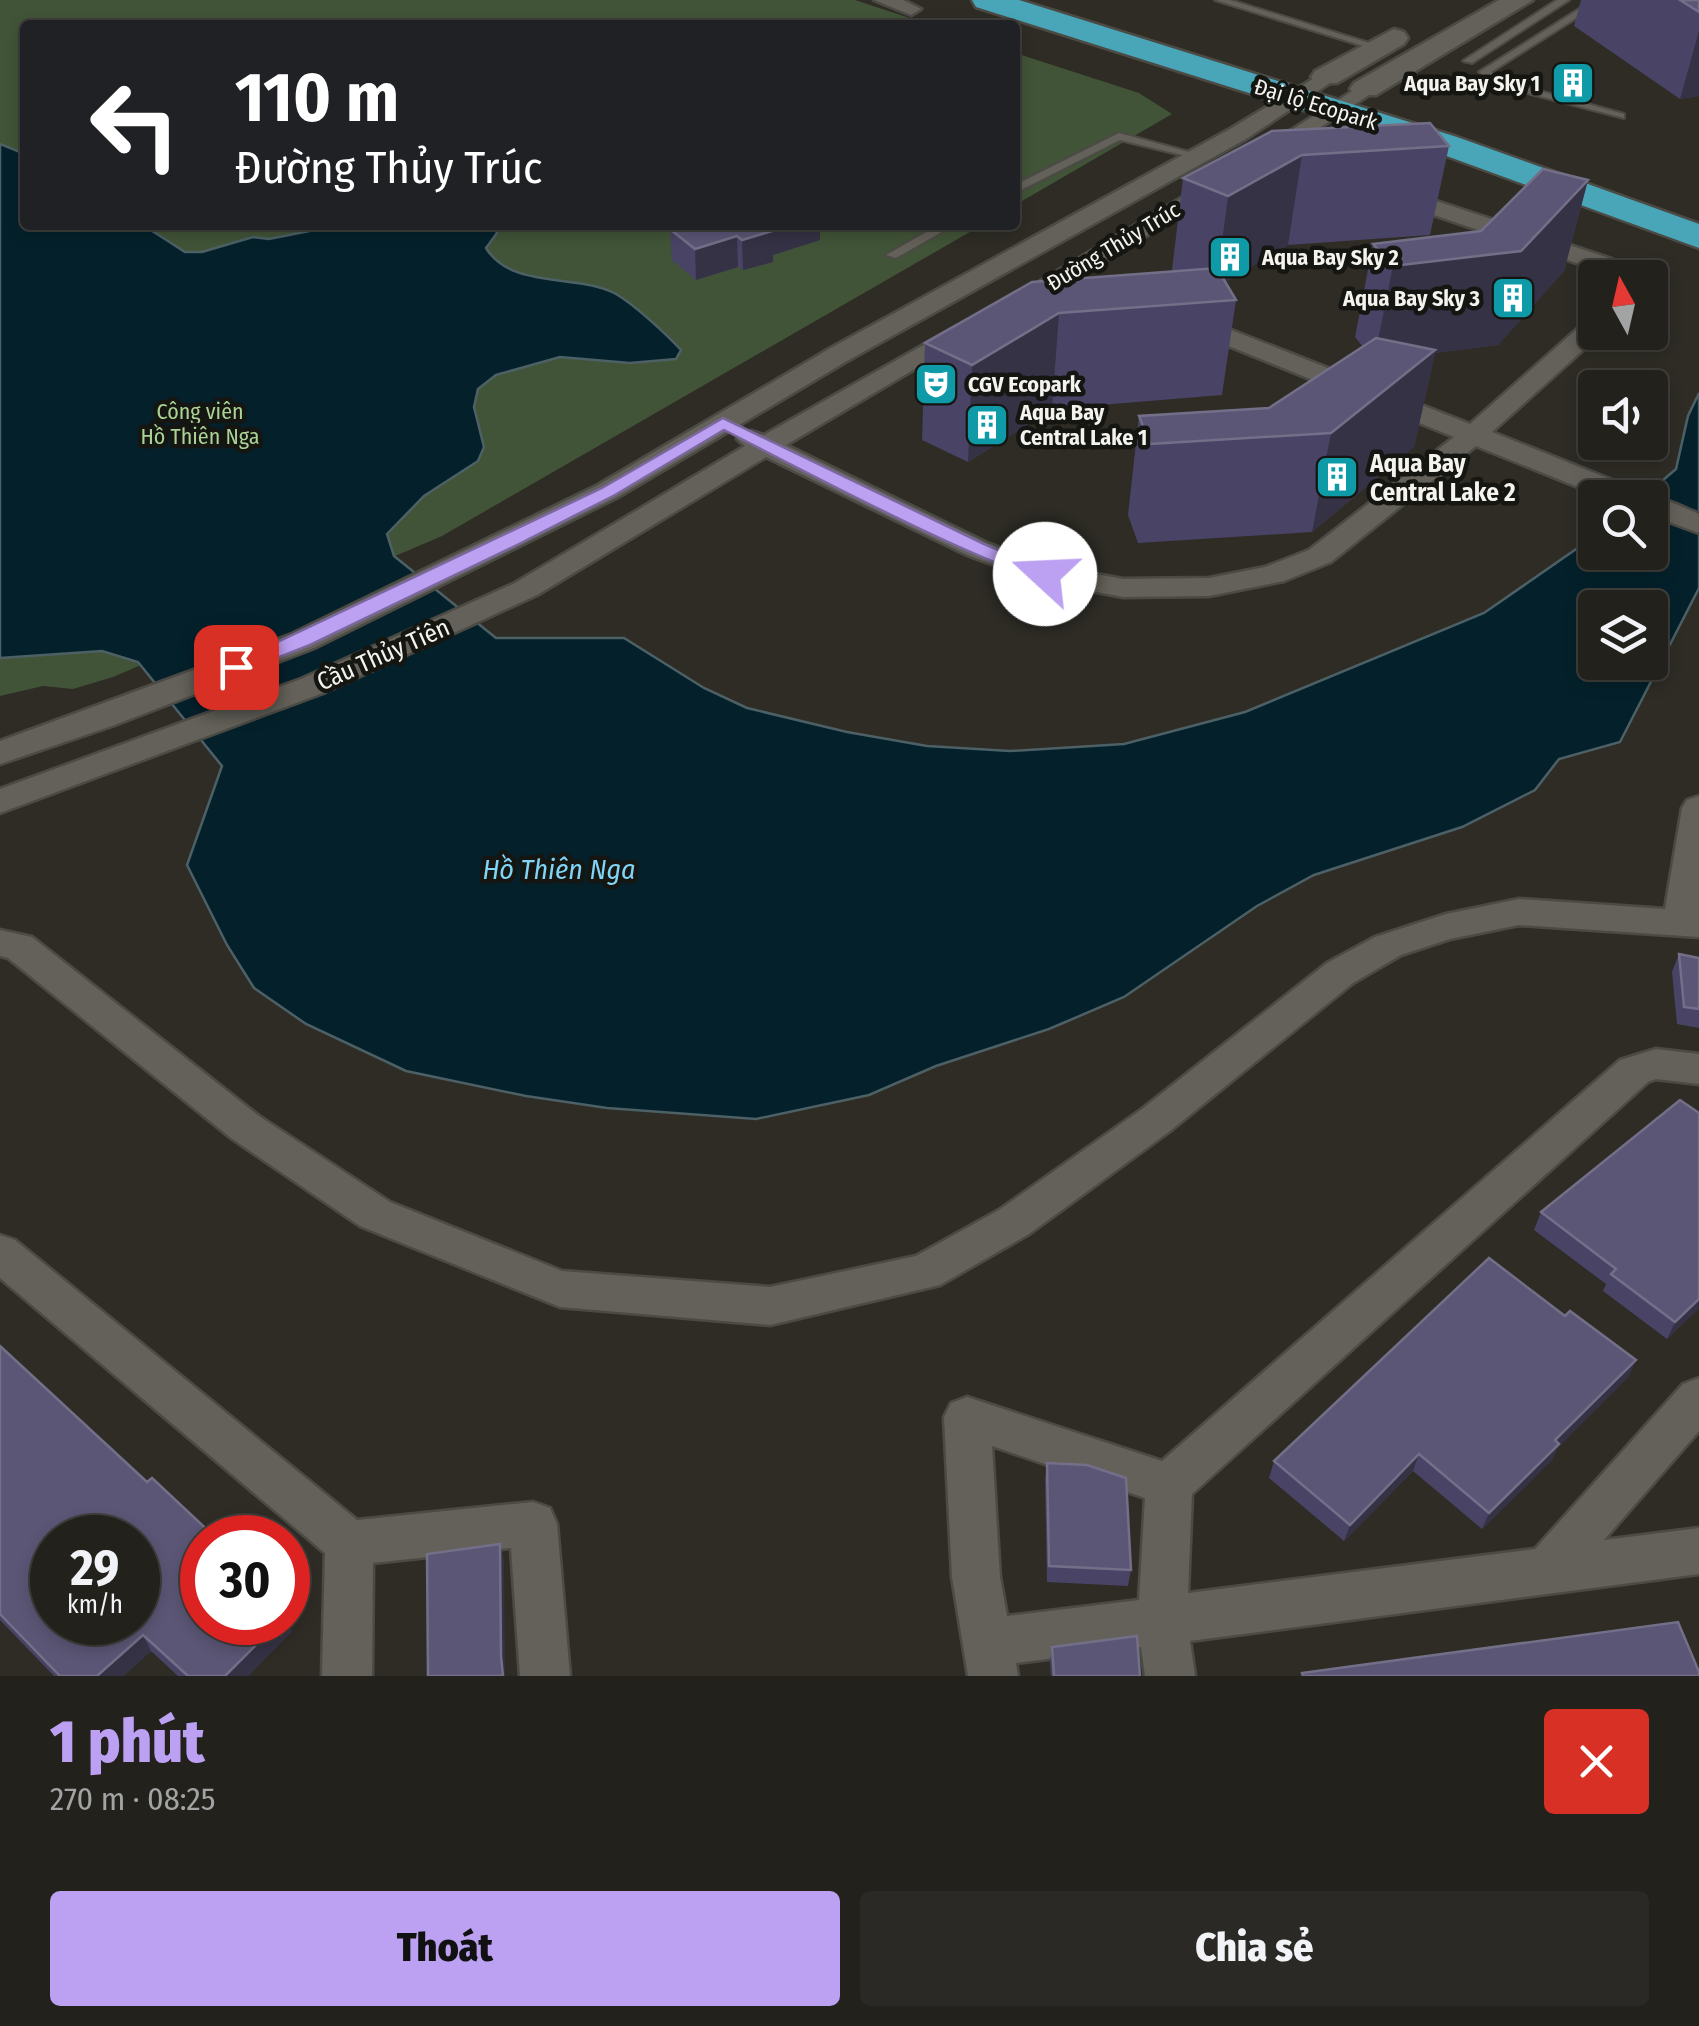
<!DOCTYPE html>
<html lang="vi">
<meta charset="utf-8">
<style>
:root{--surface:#22211c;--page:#2a2925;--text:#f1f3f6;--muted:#a2a3a3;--line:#3f3e3b;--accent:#bca0f2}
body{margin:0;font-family:"Fira Sans Condensed",sans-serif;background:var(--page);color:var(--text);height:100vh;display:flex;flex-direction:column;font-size:38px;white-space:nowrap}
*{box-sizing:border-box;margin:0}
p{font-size:32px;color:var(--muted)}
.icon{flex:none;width:55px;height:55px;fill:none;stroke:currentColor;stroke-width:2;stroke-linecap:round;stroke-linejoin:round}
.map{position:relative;height:1676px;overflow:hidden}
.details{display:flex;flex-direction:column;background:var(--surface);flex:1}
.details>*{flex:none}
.hud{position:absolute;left:20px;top:20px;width:1000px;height:210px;border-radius:10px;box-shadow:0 5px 15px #0003,0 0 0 2px var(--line);background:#202124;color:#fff;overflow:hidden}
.needle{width:65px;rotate:352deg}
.tools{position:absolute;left:1578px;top:260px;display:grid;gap:20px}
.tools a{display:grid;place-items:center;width:90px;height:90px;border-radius:10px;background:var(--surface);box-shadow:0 5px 15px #0003,0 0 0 2px var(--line);font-size:50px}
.speed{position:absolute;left:30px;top:1515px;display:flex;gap:20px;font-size:50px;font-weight:700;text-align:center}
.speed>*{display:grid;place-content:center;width:130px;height:130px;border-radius:50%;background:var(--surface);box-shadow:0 5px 15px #0003,0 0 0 2px var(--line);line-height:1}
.speed small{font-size:25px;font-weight:400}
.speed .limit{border:15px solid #d22;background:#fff;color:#111}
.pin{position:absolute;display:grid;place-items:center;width:85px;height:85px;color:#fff;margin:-42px;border-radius:20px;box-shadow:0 5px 15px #0006}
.me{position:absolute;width:110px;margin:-55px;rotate:290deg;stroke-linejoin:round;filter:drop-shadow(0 0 8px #0008)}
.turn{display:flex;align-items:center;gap:35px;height:210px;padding:0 50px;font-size:45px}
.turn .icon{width:130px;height:130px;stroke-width:2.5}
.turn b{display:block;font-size:70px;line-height:85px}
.round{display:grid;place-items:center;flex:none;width:105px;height:105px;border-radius:10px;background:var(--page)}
.overview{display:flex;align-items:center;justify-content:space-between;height:170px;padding:0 50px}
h1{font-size:60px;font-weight:800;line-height:75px;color:var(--accent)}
.button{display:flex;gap:20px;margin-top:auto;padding:20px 50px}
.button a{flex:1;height:115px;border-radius:10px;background:var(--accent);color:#111;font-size:40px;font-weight:800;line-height:115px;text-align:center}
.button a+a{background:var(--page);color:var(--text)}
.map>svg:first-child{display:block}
.green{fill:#415437}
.water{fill:#04212b;stroke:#4c6066;stroke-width:2.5;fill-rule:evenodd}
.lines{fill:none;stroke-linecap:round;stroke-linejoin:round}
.lane-casing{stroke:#4b4a44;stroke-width:4}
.street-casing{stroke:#4b4a44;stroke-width:5}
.secondary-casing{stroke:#4b4a44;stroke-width:5}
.highway-casing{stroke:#4b4a44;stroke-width:5}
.lane{fill:#636159;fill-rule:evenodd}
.street{fill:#636159;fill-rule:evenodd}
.secondary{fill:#636159;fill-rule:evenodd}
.highway{fill:#49a6b9;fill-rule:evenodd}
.wall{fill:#494366}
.shaded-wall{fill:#363246}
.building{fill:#5b5675;stroke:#736f88;stroke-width:2.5;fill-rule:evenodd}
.route{fill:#bca0f2;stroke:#7a689d;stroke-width:2.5}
.labels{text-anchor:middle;stroke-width:9;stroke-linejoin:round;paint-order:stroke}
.far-poi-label{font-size:22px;font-weight:bold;fill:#f4f3ee;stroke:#151511;text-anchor:start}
.far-street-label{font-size:22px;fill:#f4f3ee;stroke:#151511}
.far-park-label{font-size:22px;fill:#aad395;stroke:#151511}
.poi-label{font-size:25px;font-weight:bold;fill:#f4f3ee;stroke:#151511;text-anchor:start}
.street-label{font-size:25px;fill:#f4f3ee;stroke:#151511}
.water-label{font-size:28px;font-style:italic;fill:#7fd5f6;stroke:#151511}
</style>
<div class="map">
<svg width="1699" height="1676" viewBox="0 0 1699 1676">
<rect width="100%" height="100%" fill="#2e2c25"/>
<!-- green -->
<path class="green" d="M0,0H855L931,25H25V225H982L442,536L113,677L73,689L43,686L0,696Z
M1015,53L1139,93L1172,114L1015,205Z"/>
<!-- water -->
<path class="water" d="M0,144L25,154V225H143L185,252H202L253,237L269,239L340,225H494L497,233L486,248C512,290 577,273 616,294C635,305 666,334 681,350L676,359L630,363L560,357L496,375L478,389L474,407L484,447L478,461L424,496L387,534L394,556L496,638H624L704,688L747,708L847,732L927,746L1010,751L1124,744L1245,712L1484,613L1595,536V552H1650V498L1643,497L1676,469L1688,416L1699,393V588L1620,742L1559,759L1535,790L1462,827L1314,875L1257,906L1124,997L1049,1029L936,1066L869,1095L756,1119L607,1108L526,1096L406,1071L306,1024L254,988L227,945L187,865L222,766L138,662L102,651L0,658ZM1595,608H1650V662H1595Z"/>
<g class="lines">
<!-- lane casing -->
<g class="lane-casing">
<path id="lane" d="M1215,0H1230L1382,47L1373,49Z
M1557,0H1569L1472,63L1463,61Z
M1584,6L1592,8L1491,72L1504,81L1624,114V118L1496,85L1479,72Z
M1119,133L1204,156L1198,159L1120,140L1015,193V185Z
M939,225H954L896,258L886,255Z"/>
</g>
<!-- street casing -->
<g class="street-casing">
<path id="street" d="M874,0H903L921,9L911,15Z
M1326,71L1333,73L1336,77L1333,81L1246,139L847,361L618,497L314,648L112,726L0,764V741L292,634L598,485L829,349L1230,129Z
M1365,83L1376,89L1372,93L1273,159H1257L1254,154Z
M1217,177L1228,184L1225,189L1025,308H1007L1003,303Z
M1394,187L1612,259L1634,278H1606L1594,269L1386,199L1382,194L1386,189Z
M1188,313L1470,424L1586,321L1595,318V332H1603L1492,432L1642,492L1646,497C1664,497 1682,507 1699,514V533L1650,515V498H1605L1476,446L1331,562L1284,581L1209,596L1123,597L1034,580L967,555L766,457L537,595L323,693L0,813V789L301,679L515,583L745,446L737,439L741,433L751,431L764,435L957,326H975L979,331L786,445L987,543L1052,566L1123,579L1209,578L1265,567L1309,550L1454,437L1179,326L1175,321L1179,316Z
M1699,796V937L1519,925L1450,939L1401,955L1353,983L1170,1131L1029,1234L940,1285L770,1325L560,1307L360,1226L231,1138L8,958L0,956V930L32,937L259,1116L390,1202L562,1271L770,1287L916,1256L999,1210L1142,1109L1327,963L1375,937L1446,914L1519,899L1665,909L1682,808L1687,800Z
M1656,1049L1699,1054V1084L1656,1079L1648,1082L1192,1494L1188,1593L1535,1549L1683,1384L1699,1378V1431L1604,1540L1699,1528V1574L1190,1641L1195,1676H1145L1141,1647L1016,1663L1018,1676H968L952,1577L944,1417L951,1403L967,1397L1162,1461L1620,1060ZM992,1446L1145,1498L1139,1600L1007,1616L1000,1577Z
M0,1235L15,1240L357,1520L533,1502L550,1508L557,1524L570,1676H520L511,1548L373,1563L372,1676H322L325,1553L0,1278Z"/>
</g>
<!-- secondary casing -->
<g class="secondary-casing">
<path id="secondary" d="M1499,0H1533L1376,95H1354L1350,89L1354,83Z
M1394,29L1404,32L1408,38L1404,44L1337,83H1315L1311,77L1315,71Z"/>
</g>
<!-- highway casing -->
<g class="highway-casing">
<path id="highway" d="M972,0H1019L1457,137L1699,224V248L1433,151L976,7Z"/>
</g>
<!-- lane -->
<use href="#lane" class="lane"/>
<!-- street -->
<use href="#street" class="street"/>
<!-- secondary -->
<use href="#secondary" class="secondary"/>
<!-- highway -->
<use href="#highway" class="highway"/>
</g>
<!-- wall -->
<path class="wall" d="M1581,0H1699V96L1680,99L1574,26Z
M1272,131L1449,146L1430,235L1288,245L1225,282L1236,300L1222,395L1052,409L968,462L922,440L925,343L1176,271L1172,270L1183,178Z
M1588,180L1564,271L1498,345L1435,353L1414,447L1312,532L1138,543L1128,515L1139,416L1269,408L1363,347L1355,337L1373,244L1481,231Z
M670,229L820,240L773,255V262L743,270L738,267L696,280L672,260Z
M1679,954L1699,958V1028L1677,1024L1672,972Z
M1699,1113V1308L1667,1339L1603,1291L1606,1284L1534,1230L1541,1212Z
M1565,1316L1636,1360L1628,1377L1558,1447L1552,1460L1482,1529L1413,1471L1344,1541L1269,1478L1274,1461Z
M0,1346L147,1482L202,1622L292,1631L248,1676H178L151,1651L123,1676H54L0,1620Z
M1047,1463L1131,1570L1128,1586L1047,1582L1045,1479Z
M1052,1647L1140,1676H1051L1050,1662Z"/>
<!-- shaded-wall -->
<path class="shaded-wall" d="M1699,31V96L1680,99Z
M1302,155L1288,245L1216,288L1228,196Z
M1588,180L1564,271L1498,345L1435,353L1414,447L1312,532L1331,433L1374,360L1393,266L1521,251Z
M772,225H820V240L773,255V262L743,270L742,240Z
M737,236L738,267L696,280L695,249Z
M1059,313L1052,409L968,462L972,365Z
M1699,1299V1308L1667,1339L1675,1322Z
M1636,1360L1628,1377L1558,1447L1552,1460L1482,1529L1489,1513L1555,1440Z
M1419,1454L1413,1471L1344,1541L1350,1525Z
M500,1544L504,1560L505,1676H503L501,1656Z
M288,1620L292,1631L248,1676H225L279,1622H288Z
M143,1635L151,1651L123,1676H97Z"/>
<!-- building -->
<path class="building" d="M1680,0H1699V12Z
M1430,123L1449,146L1302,155L1228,196L1183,178L1272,131Z
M1543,169L1588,180L1521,251L1393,266L1373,244L1481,231Z
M686,225H772L766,227L772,231L742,240L737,236L695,249L670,229Z
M1217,268L1236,300L1059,313L972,365L925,343L1032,282Z
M1376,338L1435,350L1331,433L1150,444L1139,416L1269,408Z
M1679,954L1699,958V1009L1684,1007Z
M1680,1100L1699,1113V1299L1675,1322L1611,1274L1616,1269L1541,1212Z
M1489,1258L1565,1316L1570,1311L1636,1360L1555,1440L1559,1444L1489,1513L1419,1454L1350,1525L1274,1461Z
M0,1346L147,1482L152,1478L216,1538H202V1622H279L225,1676H188L143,1635L97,1676H60L0,1614ZM52,1538H138V1622H52Z
M1047,1463L1087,1465L1126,1478L1131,1570L1049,1566Z
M500,1544L501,1656L503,1676H428L427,1554Z
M1678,1622L1699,1672V1676H1303L1302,1673Z
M1137,1636L1140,1676H1054L1052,1647Z"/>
<!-- route -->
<path class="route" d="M723,418L984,544L1055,574L1052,578C1016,585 772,454 724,430L615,495L517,545L310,645L236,674L225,667L602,488Z"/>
<!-- icons -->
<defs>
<g id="building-square" transform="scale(2.25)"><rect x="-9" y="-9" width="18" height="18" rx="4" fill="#0f9aa8" stroke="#151511"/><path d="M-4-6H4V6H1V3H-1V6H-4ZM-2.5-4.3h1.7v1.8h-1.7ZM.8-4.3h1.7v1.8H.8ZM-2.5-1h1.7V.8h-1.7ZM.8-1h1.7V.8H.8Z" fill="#fff"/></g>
<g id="theatre-square" transform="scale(2.25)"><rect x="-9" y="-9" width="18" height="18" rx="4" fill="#0f9aa8" stroke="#151511"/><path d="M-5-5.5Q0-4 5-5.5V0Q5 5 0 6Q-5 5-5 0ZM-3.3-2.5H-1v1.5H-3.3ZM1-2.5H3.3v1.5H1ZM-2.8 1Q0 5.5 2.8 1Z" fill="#fff"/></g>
</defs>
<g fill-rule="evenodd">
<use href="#building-square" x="1573" y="83"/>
<use href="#building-square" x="1230" y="257"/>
<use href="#building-square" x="1513" y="298"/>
<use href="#theatre-square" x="936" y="384"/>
<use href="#building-square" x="987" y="425"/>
<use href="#building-square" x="1337" y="477"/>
</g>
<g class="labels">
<!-- far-poi labels -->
<g class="far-poi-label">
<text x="1540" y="91" text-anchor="end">Aqua Bay Sky 1</text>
<text x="1262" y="265">Aqua Bay Sky 2</text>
<text x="1480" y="306" text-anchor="end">Aqua Bay Sky 3</text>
<text x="968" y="392">CGV Ecopark</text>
<text x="1020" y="420">Aqua Bay<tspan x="1020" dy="25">Central Lake 1</tspan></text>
</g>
<!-- far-street labels -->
<g class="far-street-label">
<text transform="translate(1316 104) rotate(17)" y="8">Đại lộ Ecopark</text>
<text transform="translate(1113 246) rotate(-31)" y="8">Đường Thủy Trúc</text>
</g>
<!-- far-park labels -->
<g class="far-park-label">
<text x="200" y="419">Công viên<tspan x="200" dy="25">Hồ Thiên Nga</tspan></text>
</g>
<!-- poi labels -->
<g class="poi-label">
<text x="1370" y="472">Aqua Bay<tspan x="1370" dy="29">Central Lake 2</tspan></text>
</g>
<!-- street labels -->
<g class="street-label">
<text transform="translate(383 654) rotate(-24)" y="9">Cầu Thủy Tiên</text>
</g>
<!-- water labels -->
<g class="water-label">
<text x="559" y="879">Hồ Thiên Nga</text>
</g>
</g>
</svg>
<div class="tools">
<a><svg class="needle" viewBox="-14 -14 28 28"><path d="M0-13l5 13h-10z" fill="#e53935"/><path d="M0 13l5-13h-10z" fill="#a2a3a3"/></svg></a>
<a><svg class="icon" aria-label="sound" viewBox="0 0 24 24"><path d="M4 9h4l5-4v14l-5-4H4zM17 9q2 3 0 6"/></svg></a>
<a><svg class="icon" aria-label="search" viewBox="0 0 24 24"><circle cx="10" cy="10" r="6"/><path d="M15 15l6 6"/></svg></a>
<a><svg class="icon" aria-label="layers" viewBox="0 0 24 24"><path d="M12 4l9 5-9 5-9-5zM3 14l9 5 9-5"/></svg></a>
</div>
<div class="speed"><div>29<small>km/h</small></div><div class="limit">30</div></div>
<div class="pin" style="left:236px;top:667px;background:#d93025"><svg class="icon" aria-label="arrive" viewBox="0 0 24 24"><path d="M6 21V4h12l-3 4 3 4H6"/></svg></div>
<svg class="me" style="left:1045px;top:574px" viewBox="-20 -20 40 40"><circle r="19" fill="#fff"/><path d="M0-13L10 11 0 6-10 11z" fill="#bca0f2"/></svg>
<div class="hud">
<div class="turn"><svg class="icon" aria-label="left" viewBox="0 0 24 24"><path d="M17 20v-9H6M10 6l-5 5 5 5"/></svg><div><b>110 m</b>Đường Thủy Trúc</div></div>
</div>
</div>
<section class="details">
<div class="overview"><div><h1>1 phút</h1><p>270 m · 08:25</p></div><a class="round" style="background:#d93025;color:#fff"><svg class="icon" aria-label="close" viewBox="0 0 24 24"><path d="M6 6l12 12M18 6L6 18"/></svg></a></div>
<div class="button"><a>Thoát</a><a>Chia sẻ</a></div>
</section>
